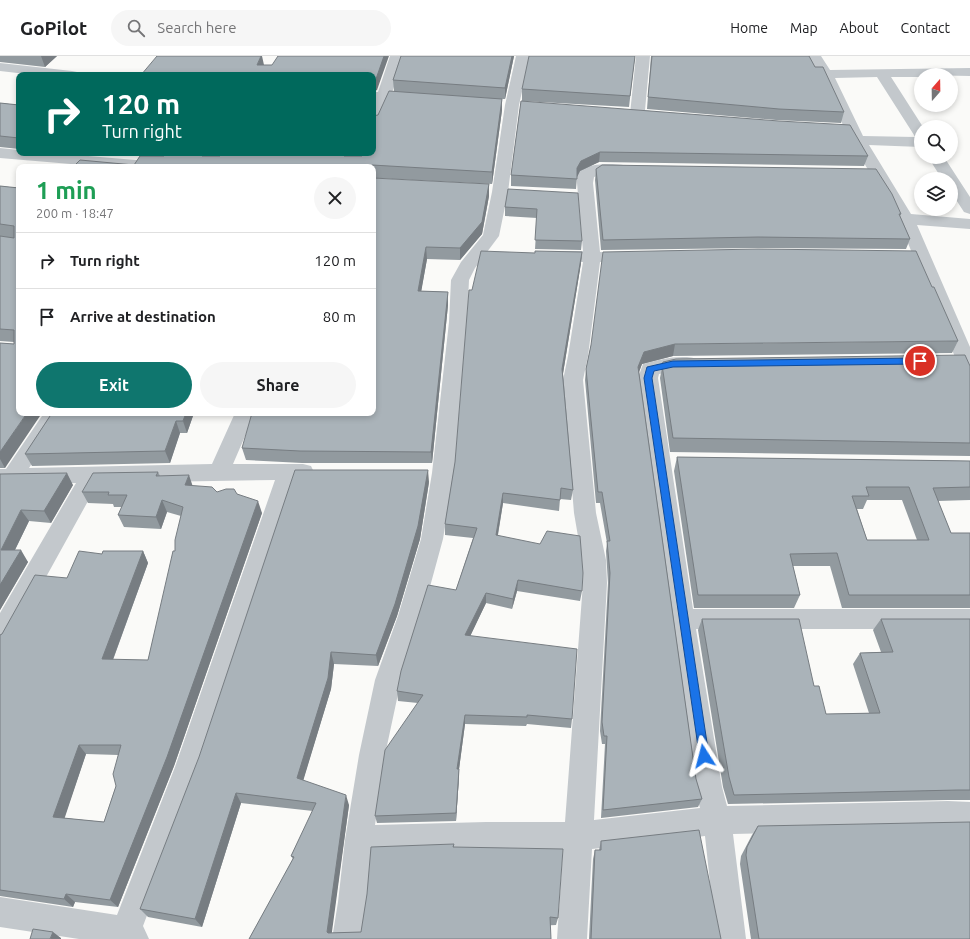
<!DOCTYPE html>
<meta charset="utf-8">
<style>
:root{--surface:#fff;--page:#f6f6f6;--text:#202124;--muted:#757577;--line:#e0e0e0;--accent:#0f766e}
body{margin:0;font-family:Ubuntu,sans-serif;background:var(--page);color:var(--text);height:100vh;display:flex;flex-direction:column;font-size:15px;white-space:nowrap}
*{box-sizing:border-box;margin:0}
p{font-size:13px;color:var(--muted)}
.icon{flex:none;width:22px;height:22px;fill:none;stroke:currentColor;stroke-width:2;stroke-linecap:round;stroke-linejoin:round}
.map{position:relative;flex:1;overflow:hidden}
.side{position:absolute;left:16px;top:108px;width:360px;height:252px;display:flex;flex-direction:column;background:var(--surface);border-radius:8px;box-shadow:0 2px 6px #0003}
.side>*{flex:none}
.hud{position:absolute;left:16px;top:16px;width:360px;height:84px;border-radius:8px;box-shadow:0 2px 6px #0003;background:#00695c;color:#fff;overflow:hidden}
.needle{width:26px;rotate:20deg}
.fabs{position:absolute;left:914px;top:12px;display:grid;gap:8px}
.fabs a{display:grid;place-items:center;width:44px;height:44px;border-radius:50%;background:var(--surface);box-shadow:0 2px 6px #0003;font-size:20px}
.pin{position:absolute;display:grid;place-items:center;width:34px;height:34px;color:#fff;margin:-17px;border:2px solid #fff;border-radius:50%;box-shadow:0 1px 4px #0007}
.me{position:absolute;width:44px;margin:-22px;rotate:351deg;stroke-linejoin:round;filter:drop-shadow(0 0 3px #0008)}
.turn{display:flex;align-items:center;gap:14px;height:84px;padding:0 20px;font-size:18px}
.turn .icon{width:52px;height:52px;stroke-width:2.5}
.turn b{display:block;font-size:28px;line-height:34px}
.round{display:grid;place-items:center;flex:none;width:42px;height:42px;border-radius:21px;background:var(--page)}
.summary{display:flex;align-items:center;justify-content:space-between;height:68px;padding:0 20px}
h1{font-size:24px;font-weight:700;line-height:30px;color:#1e9e55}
.button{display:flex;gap:8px;margin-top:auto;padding:8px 20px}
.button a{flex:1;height:46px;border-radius:24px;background:var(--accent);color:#fff;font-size:16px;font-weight:700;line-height:46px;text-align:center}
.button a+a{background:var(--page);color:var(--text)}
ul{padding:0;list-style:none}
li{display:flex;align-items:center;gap:12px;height:56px;padding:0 20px;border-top:1px solid var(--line)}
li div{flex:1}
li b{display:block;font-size:15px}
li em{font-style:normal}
header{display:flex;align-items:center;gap:24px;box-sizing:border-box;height:56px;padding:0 20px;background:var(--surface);border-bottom:1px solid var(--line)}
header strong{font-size:19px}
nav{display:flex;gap:22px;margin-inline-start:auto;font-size:14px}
.search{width:280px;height:36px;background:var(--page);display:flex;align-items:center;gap:10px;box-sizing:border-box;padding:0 14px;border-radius:22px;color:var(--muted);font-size:15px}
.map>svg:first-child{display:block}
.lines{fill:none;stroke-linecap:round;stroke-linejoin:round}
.street{fill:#c3c8cc;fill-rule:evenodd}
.wall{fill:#929a9f;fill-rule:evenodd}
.shaded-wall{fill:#777d82}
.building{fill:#aab3b9;stroke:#777d82;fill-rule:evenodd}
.route{fill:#1a73e8;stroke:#114b97}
</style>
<header>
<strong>GoPilot</strong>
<div class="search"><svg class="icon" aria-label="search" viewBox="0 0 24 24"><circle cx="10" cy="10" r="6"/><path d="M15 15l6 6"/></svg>Search here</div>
<nav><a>Home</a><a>Map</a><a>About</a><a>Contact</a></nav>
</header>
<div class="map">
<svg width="970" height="883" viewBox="0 0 970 883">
<rect width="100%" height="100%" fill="#fafaf8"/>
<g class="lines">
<!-- street -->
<path class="street" d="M390,0H404L392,37L421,40L423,43L421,46L416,47L389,45L380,67L378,70L373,71V50L375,44H373V36H378Z
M516,0H530L519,49L508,136L499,180L475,212L469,224L467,266L454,417L443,483L422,560L401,624L385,699L375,769L486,766H565L583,527L582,504L574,457L563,324L568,300L583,206L545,204L542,200L545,196L551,195H583L577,127C577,123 577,117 580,115C591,106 619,107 632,111L634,114L632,117C619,120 606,116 594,121L593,127L600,196L613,197L616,201L613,205L600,206L588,300L583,324L596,457L606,504L607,527L594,764L700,752L694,731L670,563L638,322L643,308C661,303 681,298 699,303L702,308L699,313C686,316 672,315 659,318L658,322L693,553H970V573H696L722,731L727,750L948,745L970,746V774L948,773L733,778L746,883H716L705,780L592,793L587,883H557L563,794H486L372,798L368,846L362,883H332L338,846L345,784L359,699L375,624L398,560L421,483L432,417L449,266L451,224L461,206L483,179L492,136L505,49Z
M636,0H650L645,54L669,58L671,61L669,64C658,67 643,64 632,61L630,58Z
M807,0H821L830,14L970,12V20L921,19V21H891L923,71H921V91L869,89L911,158L970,163V173L917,169L970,291V320L963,318L960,313L898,163L850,84L819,18ZM877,21L914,79L915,81L863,80L835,22Z
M0,7L72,15L77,16L79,19H35L0,15Z
M0,92L19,94V97H53L159,106L165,108L167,111H106L0,102Z
M214,97H230L222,111H206Z
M352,97H368L363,111H347Z
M928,101H944L970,141V158L964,156L951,136V123H942Z
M44,357H65L29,412L212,408L235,357H255L233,408H303L311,410L314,416L311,422L297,424L203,711L143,870L149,883H79L0,871V841L117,859L175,711L275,424L98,427L9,588L0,591V557L76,427L0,429V413H6Z"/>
</g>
<!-- wall -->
<path class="wall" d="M0,0H57L45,11L0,6Z
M401,0H514L505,43H502V54L492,128L373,122V111H73L134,109L149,100L148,97H212L211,100H220L222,97H351L350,100H362L378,59L394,35L393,24Z
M635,0L629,51L522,45V33Z
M651,0H809L815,11L844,56L841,67L776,64L647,53Z
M521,45L868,100L864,110L599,106L580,115L577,121L576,133L511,130V119Z
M0,47L19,49V93L0,91Z
M596,113L901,158L900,160L910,183L906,193L755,192L601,194L595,124Z
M373,122L489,140L482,178L460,204L427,203L421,235L448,236V249L432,407H302L246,404L242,392L373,357Z
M0,130L19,132V357L5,412H0V287L14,288V286L0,285V180L14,181L0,180Z
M508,133L582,185L581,194L535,193L537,162L505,160V151Z
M582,196L581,207L563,317L573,434L571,444L560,443L559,455L503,447L498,479L582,535L580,545L517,535L512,553L486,547L470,580L572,663L571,672L527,668L526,670L465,668L459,713V721L456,765L377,767L375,760L418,647L398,645L397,635L456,534L473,482L445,479V468L455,406L472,234L535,197Z
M958,285L952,297L673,300L642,308L639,315L696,723L702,743L698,751L601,762L605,688H602L600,675L608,527L606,495L607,487L600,447H596L585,324L586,313L591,289Z
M663,306L970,310V400L670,396L660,322Z
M52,357H194L187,377H180L170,407L32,410L25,398Z
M677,401L970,405V444L938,445L951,477H970V552H842L830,510H793L800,539L794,552H694L674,415ZM867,444H902L917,484H867L857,453H863Z
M158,416L160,420L193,430L217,436L237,438L262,457L174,710L118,851L75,846L73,851L0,840V579L2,578L67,522L102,498L143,495L148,507L113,604H148L175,495L181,460L167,456L161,473L124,471L118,459L122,451H114L113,448L88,447L82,436ZM86,698L118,699L116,730L104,766L64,762Z
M0,418L73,429L51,467L29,465L15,494L28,506L0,554Z
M429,426L420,483L397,560L378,610L334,608L331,633L303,724L349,749L331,877L361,876L454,788V791L558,862L556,869L249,883L293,803L291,800L313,755L241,747L202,871L148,861L140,853Z
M702,563L814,630L826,658L869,657L853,608L860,597L881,596L873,574L881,563H970V744H948L728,748L723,731L698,574Z
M758,770L970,883H751L740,808L741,800L752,779Z
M601,785L721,883H589L593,803L595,794H599Z"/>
<!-- shaded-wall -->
<path class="shaded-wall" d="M41,0H57L45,11Z
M261,0H262L264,9H257Z
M384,0H389L377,34L373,36V24Z
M512,0H514L505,43V32Z
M502,43V54L492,128V116Z
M600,96L599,106L580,115L576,123L577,112L581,105Z
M203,97H212L206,111L202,100Z
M345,97H351L346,111L344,100Z
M489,128V140L482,178L460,204V192Z
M426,191L427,203L419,248L418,235Z
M582,196L581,207L562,324V313Z
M448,236V249L432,407L431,396Z
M675,288L673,300L642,308L637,322L638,311L644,296Z
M27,357H42L5,412L0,403V396Z
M186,357H194L187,377L183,365Z
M176,365L180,377L170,407L165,395Z
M428,414L429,426L420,483L397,560L378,610L376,599Z
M67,417L73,429L51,467L44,455Z
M189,419L193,431L185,429Z
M503,437V447L496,489V479Z
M162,444L167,456L161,473L156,461Z
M258,445L262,457L174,710L118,851L110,844Z
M21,454L29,465L9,506L1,494Z
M21,494L28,506L0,554V529Z
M143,495L148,507L109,614L102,603Z
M518,524L517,535L512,553L513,543Z
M486,537V547L466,589L465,579Z
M331,596L334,608L331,633L301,732L297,722Z
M465,659V668L458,721L457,713Z
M79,689L86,698L62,770L53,761Z
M459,713V721L456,765V757Z
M236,737L241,747L202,871L195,863Z
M346,739L349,749L331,883L327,876Z
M66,838L75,846L73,851L64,843Z
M53,876L61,882V883H50Z"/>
<!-- building -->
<path class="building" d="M157,0H261L257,9H272L278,0H384L376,23L373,24V19H141Z
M401,0H512L505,32L393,24Z
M529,0H635L630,40L522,33Z
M652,0H809L815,11H823L844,56L779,53L648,41Z
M389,35L502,43L492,116L372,109L370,111H73L80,104L134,109L140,100H164L163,97H203L202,100H220L222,97H345L344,100H362L364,97H373V60L378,59Z
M521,45L779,65L850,69L868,100L600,96L581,105L577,112V123L511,119Z
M0,47L19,49V82L0,80Z
M602,109L876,113L892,138L901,158H899L910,183L758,181L603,184L596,113Z
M373,122L489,128L482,166L460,192L426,191L418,235L448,236L431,396L300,395L242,392L252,357H373Z
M0,130L19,132V357H27L0,396V287L14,288V274L0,273V180L14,182V170L0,168Z
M508,133L578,137L582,185L535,184L537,153L505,151Z
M758,193L916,195L932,231H934L958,285L675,288L644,296L638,311L696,723L702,743L603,754L607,680H604L602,666L610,517L607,485H610L602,436H598L586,313L591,289L603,196Z
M481,195L535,197V195L582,196L562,313L573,434L561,432L560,444L503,437L496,479L540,488L547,475L580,480L583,517L582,535L518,524L513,543L486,537L465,579L577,593L572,663L527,659V661L465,659L457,713H459L456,757L375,760L385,694L423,639L397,635L401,615L428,529L456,534L477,472L445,468L455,406L469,234H472Z
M965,299L970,310V387L673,382L662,309L663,306L676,303Z
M52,357H186L183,365H176L165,395L25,398Z
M677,401L970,405V431L933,432L951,477H970V539H849L837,497L790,498L800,539H698ZM866,431H909L929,484H867L852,440H869Z
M295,414H428L418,470L395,548L376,599L331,596L328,622L297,722L346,739L327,876L328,877L361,876L367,838L371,791L454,788L453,791L563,793L558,862L550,861L551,883H249L294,801L291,800L316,747L236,737L195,863L140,853L199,701Z
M158,416L156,420L189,419L185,429L212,431L217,436L226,433H234L237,438L258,445L167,701L110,844L66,838L64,843L0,834V579L2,578L35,519L67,522L79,495L102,498L103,495H143L102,603L148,604L173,495H175V484L183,451L162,444L156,461L118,459L127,439H108L109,436H82L93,417ZM79,689H121L113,718L116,730L104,766L53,761Z
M67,417L44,455L21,454L1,494H21L0,529V418Z
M702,563H799L814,630H819L826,658L880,657L860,597L893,596L881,563H970V734H958L734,739L729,721Z
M970,766V883H759L746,799L747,791L758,770Z
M699,774L721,883H591L595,794H601V785Z
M33,873L53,876L50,883H30Z"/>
<!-- route -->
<path class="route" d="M920,302L924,305L920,308L673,311L654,315L652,322L709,700L707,704L704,706L700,704L644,322L647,311L673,305Z"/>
</svg>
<div class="fabs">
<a><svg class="needle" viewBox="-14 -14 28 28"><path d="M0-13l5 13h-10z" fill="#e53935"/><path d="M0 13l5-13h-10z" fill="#757577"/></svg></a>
<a><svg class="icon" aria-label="search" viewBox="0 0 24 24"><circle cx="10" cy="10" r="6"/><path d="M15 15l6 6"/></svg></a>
<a><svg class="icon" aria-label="layers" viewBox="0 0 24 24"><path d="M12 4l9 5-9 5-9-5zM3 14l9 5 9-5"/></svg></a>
</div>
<div class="pin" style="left:920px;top:305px;background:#d93025"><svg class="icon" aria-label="arrive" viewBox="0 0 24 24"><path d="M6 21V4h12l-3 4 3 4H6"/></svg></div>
<svg class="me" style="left:704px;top:700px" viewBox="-20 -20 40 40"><path d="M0-17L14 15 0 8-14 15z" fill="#1a73e8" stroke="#fff" stroke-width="4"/></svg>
<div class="hud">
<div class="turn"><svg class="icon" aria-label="right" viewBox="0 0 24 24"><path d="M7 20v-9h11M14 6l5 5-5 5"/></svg><div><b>120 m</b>Turn right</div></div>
</div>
<section class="side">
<div class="summary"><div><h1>1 min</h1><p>200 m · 18:47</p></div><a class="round"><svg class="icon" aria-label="close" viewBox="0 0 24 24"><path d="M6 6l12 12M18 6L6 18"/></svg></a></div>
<ul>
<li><svg class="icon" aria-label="right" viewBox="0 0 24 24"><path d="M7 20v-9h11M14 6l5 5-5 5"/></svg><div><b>Turn right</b></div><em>120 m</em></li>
<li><svg class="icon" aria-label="arrive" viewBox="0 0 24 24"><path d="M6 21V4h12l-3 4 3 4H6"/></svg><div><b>Arrive at destination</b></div><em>80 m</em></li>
</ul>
<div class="button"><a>Exit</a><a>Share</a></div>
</section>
</div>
